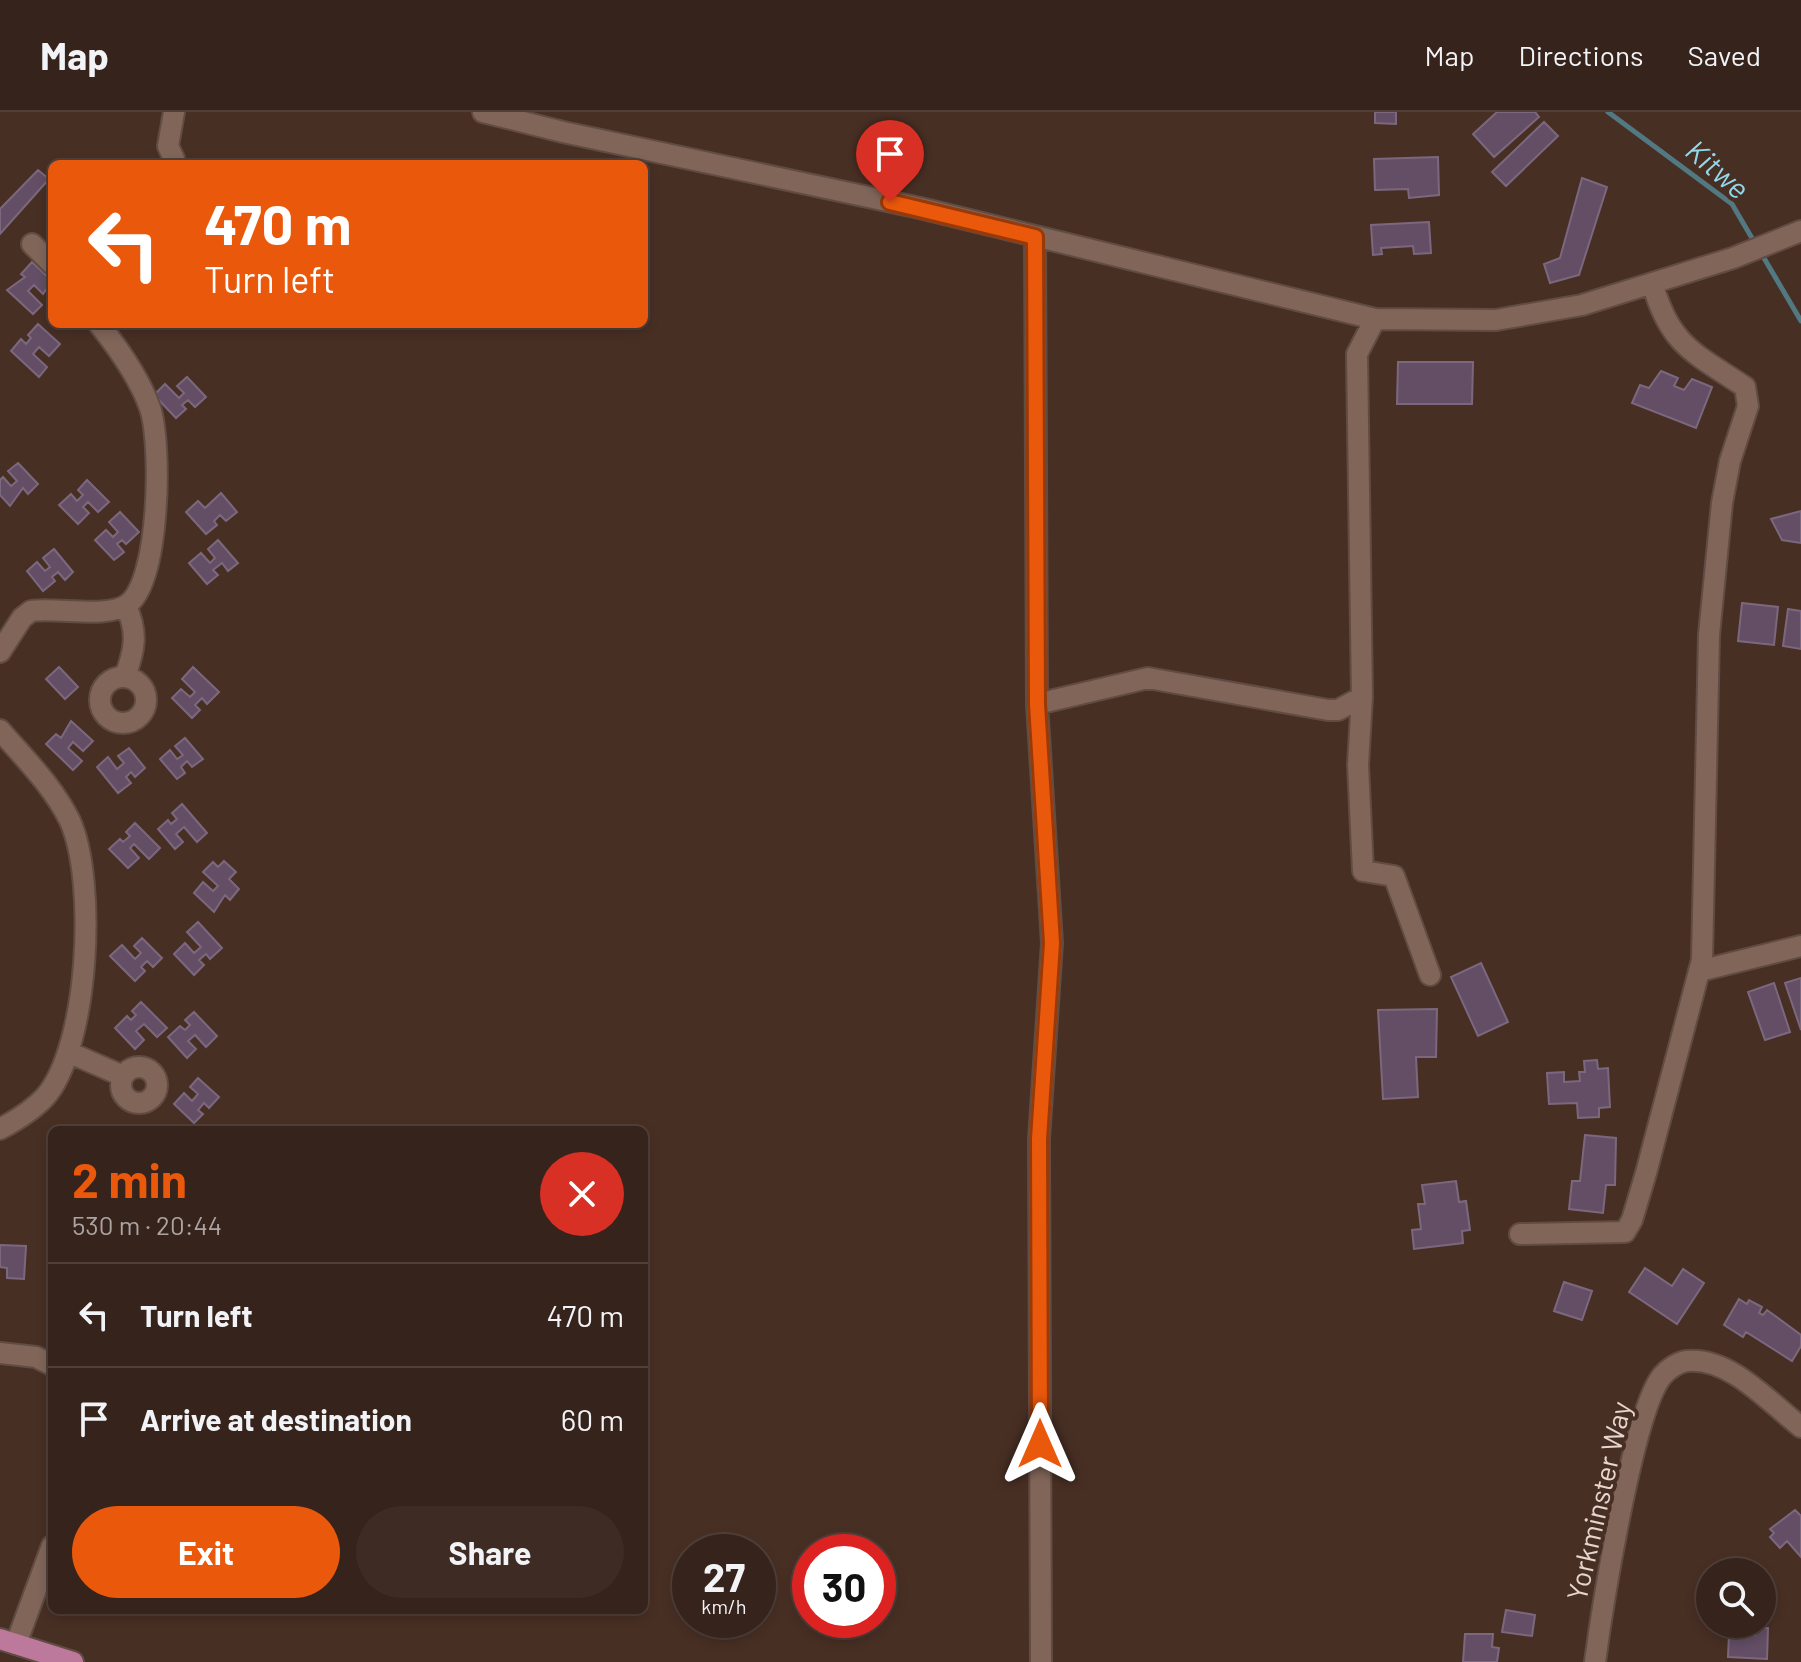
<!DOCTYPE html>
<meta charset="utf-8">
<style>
:root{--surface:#36231b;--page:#3d2b24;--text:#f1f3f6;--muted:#aaa4a3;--line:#50403a;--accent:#ea580c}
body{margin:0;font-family:Barlow,sans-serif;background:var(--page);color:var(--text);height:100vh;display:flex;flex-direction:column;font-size:30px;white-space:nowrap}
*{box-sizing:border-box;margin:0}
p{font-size:26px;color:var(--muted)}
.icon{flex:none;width:44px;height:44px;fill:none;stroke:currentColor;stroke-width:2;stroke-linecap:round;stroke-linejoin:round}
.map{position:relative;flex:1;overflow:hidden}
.details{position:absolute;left:48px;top:1014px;width:600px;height:488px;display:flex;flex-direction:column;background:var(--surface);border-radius:12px;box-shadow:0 4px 12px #0003,0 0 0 2px var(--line)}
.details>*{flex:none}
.guide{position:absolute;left:48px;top:48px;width:600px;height:168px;border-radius:12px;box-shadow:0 4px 12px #0003,0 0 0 2px var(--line);background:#ea580c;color:#fff;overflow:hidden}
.tools{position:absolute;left:1696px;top:1446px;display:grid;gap:16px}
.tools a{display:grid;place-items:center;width:80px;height:80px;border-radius:50%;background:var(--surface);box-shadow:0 4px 12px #0003,0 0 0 2px var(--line);font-size:40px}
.speed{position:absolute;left:672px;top:1422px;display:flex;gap:16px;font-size:40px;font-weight:700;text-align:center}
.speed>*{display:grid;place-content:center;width:104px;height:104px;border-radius:50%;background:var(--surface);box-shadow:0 4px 12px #0003,0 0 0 2px var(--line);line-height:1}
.speed small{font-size:20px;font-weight:400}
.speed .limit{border:12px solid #d22;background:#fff;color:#111}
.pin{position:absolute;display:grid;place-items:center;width:68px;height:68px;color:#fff;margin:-82px -34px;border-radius:50% 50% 50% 0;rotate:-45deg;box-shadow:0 0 8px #0007}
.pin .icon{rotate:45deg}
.me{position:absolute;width:88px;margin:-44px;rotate:0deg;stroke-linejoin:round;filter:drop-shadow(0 0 6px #0008)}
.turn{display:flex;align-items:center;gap:28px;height:168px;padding:0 24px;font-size:36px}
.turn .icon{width:104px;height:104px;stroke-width:2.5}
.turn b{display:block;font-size:56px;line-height:68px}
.round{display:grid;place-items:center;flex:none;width:84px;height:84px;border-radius:42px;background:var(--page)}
.summary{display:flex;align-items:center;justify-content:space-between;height:136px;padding:0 24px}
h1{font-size:48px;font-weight:700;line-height:60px;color:var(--accent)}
.primary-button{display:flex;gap:16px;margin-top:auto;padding:16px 24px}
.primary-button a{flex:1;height:92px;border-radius:48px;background:var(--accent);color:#fff;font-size:32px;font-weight:700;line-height:92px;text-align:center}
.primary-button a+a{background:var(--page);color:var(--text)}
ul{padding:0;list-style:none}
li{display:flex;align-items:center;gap:24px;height:104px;padding:0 24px;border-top:2px solid var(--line)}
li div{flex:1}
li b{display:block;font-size:30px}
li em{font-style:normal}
header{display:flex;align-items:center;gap:48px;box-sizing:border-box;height:112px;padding:0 40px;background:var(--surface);border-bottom:2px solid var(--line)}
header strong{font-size:38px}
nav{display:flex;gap:44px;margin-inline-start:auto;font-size:28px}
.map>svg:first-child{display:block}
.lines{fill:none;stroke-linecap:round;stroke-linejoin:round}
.stream{stroke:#527882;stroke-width:5}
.building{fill:#634e65;stroke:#7c687e;stroke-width:2}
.minor-casing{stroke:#614c43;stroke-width:24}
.major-casing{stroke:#614c43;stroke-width:24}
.minor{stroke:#816559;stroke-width:20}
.major{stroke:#bc799b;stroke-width:20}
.route-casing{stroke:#983908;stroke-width:20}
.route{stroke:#ea580c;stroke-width:14}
.labels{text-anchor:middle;stroke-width:8;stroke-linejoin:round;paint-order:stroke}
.street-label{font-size:28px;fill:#e7d6cf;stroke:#482f24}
.water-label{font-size:30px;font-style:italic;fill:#92d8eb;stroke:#482f24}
</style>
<header>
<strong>Map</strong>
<nav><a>Map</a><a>Directions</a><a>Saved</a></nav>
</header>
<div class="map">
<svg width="1801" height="1550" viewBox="0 0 1801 1550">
<rect width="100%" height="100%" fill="#482f24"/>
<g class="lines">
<!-- stream -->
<path class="stream" d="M1608,0L1732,92L1756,133
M1761,141L1801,209"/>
</g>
<!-- building -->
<path class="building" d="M1375,0H1396V12L1375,11Z
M1497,0H1535L1539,5L1494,45L1473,22Z
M1544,10L1558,24L1506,74L1492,60Z
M1438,45L1439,83L1409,86L1408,77L1375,78L1374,47Z
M38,58L49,67L0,122V97Z
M1582,66L1607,75L1579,163L1550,171L1544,152L1560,146Z
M1429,110L1431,141L1414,142L1413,134L1381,136L1382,142L1373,143L1371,113Z
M32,150L52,169L43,182L34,173L28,179L42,193L33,202L7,178L25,165L21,162Z
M38,212L60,232L49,244L39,235L33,242L47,255L39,265L11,239L21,227L26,232L31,226L28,223Z
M1398,250H1473L1472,292H1397Z
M1661,259L1678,266L1674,274L1684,278L1692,267L1712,275L1696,316L1632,291L1640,273L1649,276Z
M187,265L206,285L195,295L188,288L182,293L186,297L176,306L154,283L165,272L179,286L184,281L177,274Z
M18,351L38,372L28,382L23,376L10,394L0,383V368L3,365L11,374L17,369L8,359Z
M87,368L109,390L98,400L88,390L83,395L89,401L78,412L59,393L71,382L77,389L83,383L78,378Z
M221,381L237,400L226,409L220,403L214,409L217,413L206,422L186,400L198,389L205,396Z
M1801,399V431L1782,428L1771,407Z
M120,400L139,420L126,432L122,428L117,432L124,440L114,448L95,428L106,418L113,425L118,420L109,410Z
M218,428L238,451L228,459L222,451L213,458L218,463L207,472L189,451L201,441L210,451L215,446L208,437Z
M54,437L73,460L65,468L58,460L52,465L55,469L43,479L27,459L37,450L45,459L50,455L43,446Z
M1742,491L1778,495L1774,533L1738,529Z
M1788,497L1801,499V537L1783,534Z
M59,555L78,575L65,587L46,567Z
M193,555L219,580L207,592L202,586L195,593L200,598L192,606L172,586L181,577L190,585L195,580L182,567Z
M71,609L93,629L83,639L73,630L68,636L82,649L73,658L46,632L56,622L61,626Z
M185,626L203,647L192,655L187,649L181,655L185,661L177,667L160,647L170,638L177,647L183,643L175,634Z
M129,636L145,656L135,665L131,660L126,665L131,671L118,681L97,655L108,645L117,657L124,651L118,644Z
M182,692L207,721L197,730L184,715L176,722L183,730L175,737L158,717L168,708L171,712L177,707L172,701Z
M135,711L160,736L149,747L134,732L130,736L139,746L128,756L109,737L120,727L123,730L130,724L126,720Z
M224,749L236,760L229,767L239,777L230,788L225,783L214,800L194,781L203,770L213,779L218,774L203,760L213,750L218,755Z
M198,810L222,836L210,847L206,842L199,848L204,853L194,863L174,842L185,831L194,841L201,835L187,820Z
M142,826L162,846L153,855L147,849L141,855L145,859L135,869L110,844L122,833L135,847L141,841L134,834Z
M1481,851L1508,910L1478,924L1451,865Z
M1801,866V918L1785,871Z
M1774,871L1790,920L1765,928L1748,880Z
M141,890L167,916L157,925L144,912L136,919L144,928L135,937L115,916L127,904L131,908L136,903L132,899Z
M1437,897L1436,945H1416L1418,985L1383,987L1378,898Z
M194,900L217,924L206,935L195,923L188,929L196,937L187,946L168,925L180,914L185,918L190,913L185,908Z
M1597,948L1598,957L1608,956L1610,995L1599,996V1005L1578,1006L1577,991L1549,992L1547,961L1564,960V970L1580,969L1579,960H1585L1584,949Z
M198,966L219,985L209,996L204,991L198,998L203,1002L194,1011L174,992L184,981L192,989L198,982L190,975Z
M1585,1023L1616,1026L1615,1073H1606L1603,1101L1569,1097L1572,1069H1580Z
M1456,1069L1459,1090L1466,1089L1470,1118L1462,1119L1463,1131L1414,1137L1412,1118L1421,1117L1418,1092H1425L1422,1073Z
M0,1133L26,1134L24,1167L7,1166V1156L0,1155Z
M1645,1156L1672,1174L1683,1157L1704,1171L1677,1212L1629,1180Z
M1564,1170L1592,1179L1582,1208L1554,1199Z
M1739,1187L1747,1192L1749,1188L1762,1195L1759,1201L1763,1203L1767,1198L1801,1223V1234L1792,1249L1746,1220L1743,1225L1724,1213Z
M1795,1398L1801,1404V1445L1787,1429L1780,1436L1770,1425L1774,1421L1770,1417Z
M1506,1498L1535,1503L1532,1524L1502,1520Z
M1755,1516H1768L1767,1547L1728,1545L1729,1522L1755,1523Z
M1465,1522H1493L1492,1535L1499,1536L1497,1550H1463Z"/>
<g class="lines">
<!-- minor casing -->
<g class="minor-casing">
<path id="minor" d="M174,0L168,34L174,47
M483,0L563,20L920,96L1375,207L1496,208L1582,193L1733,146L1801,119
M1035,125L1037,592L1052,831L1039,1027L1041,1550
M32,132L52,152
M1375,207L1357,242L1362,585L1358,653L1363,759L1394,764L1430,863
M0,540L22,506L31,499C57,495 108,507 128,492C160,468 162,332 150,296C140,267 118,236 99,212
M125,564C135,538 138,520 126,494
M100 588a23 23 0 1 1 46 0a23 23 0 1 1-46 0Z
M1037,592L1148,566L1328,598H1338L1362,585
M0,618C25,647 53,674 70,709C97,769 89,935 45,985C33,998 15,1009 0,1017
M1699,859L1801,834
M68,940L123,964
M121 973a18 18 0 1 1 36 0a18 18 0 1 1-36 0Z
M1520,1122L1625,1120L1632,1108L1646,1061L1702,848L1709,523L1722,391L1730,349L1748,294L1745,275C1696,242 1670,234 1653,173
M0,1241L36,1245L52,1253
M16,1532L52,1434
M1595,1550C1602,1497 1633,1300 1662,1264C1668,1257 1678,1250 1687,1249C1729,1244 1770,1291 1801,1315"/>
</g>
<!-- major casing -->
<g class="major-casing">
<path id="major" d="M0,1527L73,1550"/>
</g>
<!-- minor -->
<use href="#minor" class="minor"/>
<!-- major -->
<use href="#major" class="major"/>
</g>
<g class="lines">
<!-- route casing -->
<g class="route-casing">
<path id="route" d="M890,90L1035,125L1037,592L1052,831L1039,1027L1040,1332"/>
</g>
<!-- route -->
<use href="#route" class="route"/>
</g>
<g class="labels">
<!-- street labels -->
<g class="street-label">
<text transform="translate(1599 1389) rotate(-77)" y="10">Yorkminster Way</text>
</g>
<!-- water labels -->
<g class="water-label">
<text transform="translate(1717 58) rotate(41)" y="10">Kitwe</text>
</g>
</g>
</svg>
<div class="tools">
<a><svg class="icon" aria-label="search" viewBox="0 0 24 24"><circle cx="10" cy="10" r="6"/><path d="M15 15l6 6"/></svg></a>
</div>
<div class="speed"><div>27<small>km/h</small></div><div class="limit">30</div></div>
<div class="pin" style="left:890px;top:90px;background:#d93025"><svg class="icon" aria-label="arrive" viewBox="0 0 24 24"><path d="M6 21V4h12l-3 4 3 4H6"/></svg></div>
<svg class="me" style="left:1040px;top:1332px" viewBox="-20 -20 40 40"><path d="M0-17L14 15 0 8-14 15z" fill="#ea580c" stroke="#fff" stroke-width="4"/></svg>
<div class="guide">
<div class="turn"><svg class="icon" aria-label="left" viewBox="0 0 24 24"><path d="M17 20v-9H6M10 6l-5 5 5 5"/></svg><div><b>470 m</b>Turn left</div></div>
</div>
<section class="details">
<div class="summary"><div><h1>2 min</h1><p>530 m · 20:44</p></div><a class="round" style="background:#d93025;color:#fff"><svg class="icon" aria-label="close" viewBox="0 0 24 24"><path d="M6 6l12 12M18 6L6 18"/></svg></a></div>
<ul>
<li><svg class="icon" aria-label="left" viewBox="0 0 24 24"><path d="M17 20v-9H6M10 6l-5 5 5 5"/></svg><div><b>Turn left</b></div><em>470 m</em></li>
<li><svg class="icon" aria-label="arrive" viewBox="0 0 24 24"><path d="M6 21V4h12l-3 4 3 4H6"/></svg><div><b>Arrive at destination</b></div><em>60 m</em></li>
</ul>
<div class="primary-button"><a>Exit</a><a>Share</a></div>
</section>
</div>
